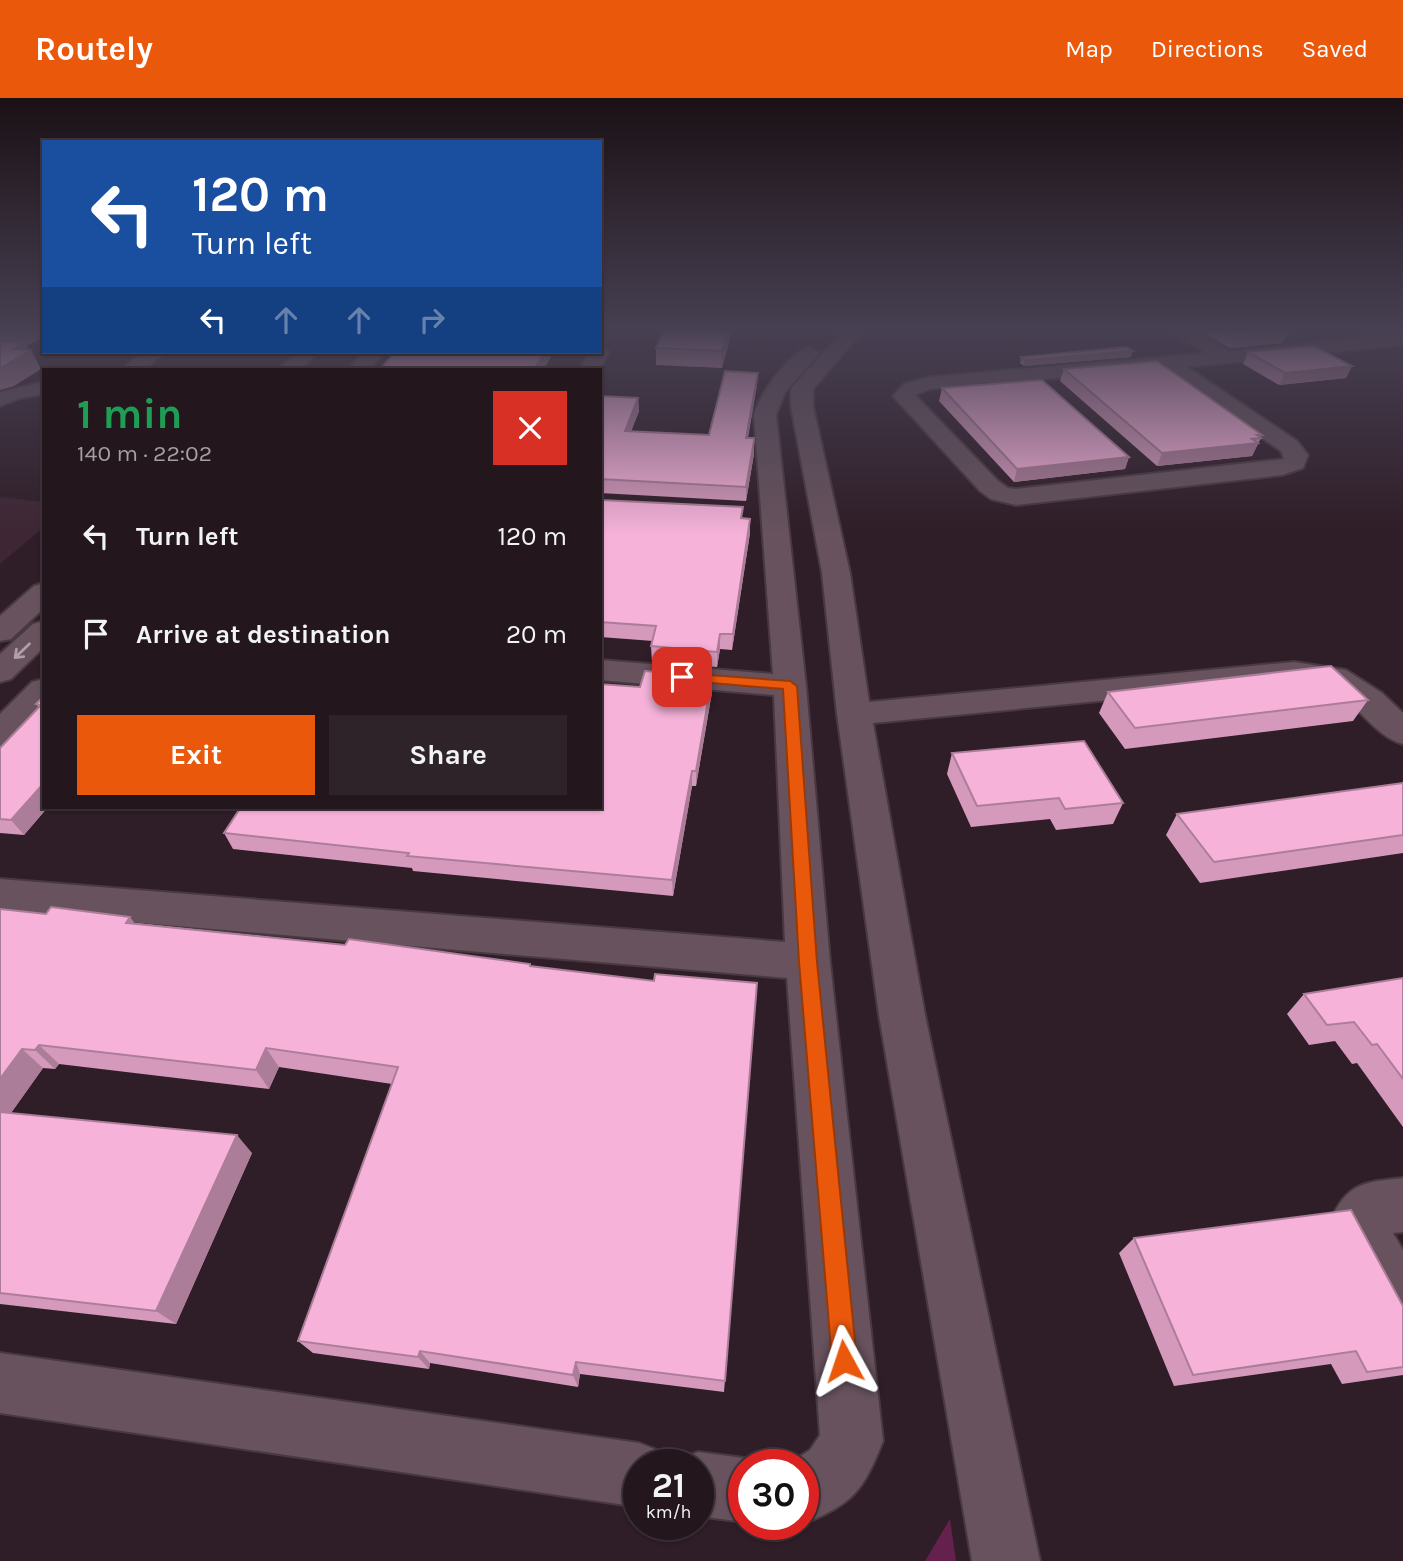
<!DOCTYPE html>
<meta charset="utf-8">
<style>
:root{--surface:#23161d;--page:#2f232a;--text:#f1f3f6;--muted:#a39fa4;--line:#40353b;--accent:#ea580c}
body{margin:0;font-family:Karla,sans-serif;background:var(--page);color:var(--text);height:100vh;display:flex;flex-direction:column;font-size:26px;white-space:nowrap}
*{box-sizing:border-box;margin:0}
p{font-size:23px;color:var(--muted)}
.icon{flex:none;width:38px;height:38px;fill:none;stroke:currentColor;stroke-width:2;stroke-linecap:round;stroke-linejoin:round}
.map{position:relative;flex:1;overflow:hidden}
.sheet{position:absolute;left:42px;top:270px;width:560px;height:441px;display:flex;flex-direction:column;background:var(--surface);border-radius:0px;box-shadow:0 2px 5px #0004,0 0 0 2px var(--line)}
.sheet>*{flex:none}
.guide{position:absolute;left:42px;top:42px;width:560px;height:214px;border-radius:0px;box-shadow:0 2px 5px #0004,0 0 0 2px var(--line);background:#1a4fa0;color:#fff;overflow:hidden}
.speed{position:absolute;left:623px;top:1351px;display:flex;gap:14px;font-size:35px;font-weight:700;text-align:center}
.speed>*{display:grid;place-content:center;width:91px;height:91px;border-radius:50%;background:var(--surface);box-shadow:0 2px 5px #0004,0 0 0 2px var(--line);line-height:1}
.speed small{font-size:18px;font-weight:400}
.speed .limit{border:10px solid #d22;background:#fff;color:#111}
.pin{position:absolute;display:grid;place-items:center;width:60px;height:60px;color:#fff;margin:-30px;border-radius:14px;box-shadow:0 4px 10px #0006}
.me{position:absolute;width:77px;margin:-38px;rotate:355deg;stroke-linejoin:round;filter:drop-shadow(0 0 5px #0008)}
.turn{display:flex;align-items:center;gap:24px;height:147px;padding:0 35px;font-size:32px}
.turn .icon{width:91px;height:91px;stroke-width:2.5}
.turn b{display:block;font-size:49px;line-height:60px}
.lanes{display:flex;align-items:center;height:66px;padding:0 35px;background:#0003;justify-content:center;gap:35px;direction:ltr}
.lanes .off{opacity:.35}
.round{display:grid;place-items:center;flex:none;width:74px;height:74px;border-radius:0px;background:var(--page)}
.overview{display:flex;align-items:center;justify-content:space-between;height:119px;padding:0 35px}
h1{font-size:42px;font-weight:700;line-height:52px;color:#1e9e55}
.primary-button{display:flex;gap:14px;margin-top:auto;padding:14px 35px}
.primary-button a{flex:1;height:80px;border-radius:0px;background:var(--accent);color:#fff;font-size:28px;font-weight:700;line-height:80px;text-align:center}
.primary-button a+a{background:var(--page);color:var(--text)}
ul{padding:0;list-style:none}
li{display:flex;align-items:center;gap:21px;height:98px;padding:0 35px}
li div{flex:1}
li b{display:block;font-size:26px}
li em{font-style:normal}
header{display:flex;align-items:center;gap:42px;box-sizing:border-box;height:98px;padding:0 35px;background:var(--accent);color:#fff}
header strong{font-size:33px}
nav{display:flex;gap:38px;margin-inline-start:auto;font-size:24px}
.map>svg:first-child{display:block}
.built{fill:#3e2634}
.green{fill:#65214d}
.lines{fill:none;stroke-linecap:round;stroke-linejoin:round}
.minor-casing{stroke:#483941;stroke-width:4}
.minor{fill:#67525d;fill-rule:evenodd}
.wall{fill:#d499bb}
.shaded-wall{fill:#ac7d98}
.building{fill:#f6b2d9;stroke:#ac7d98;stroke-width:2}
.oneway{stroke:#ae9ea6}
.route{fill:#ea580c;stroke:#983908;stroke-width:2}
</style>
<header>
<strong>Routely</strong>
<nav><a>Map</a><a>Directions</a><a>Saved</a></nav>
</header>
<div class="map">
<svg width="1403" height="1463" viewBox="0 0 1403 1463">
<rect width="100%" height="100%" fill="#2f1d27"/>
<!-- built -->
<path class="built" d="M0,399L44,404V429L0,466Z"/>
<!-- green -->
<path class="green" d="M950,1421L956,1463H925Z"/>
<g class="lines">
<!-- minor casing -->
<g class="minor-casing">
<path id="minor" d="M843,233H863L813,291V308L850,475L869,604L1294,564L1346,572L1382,595L1403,615V646C1373,638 1356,602 1327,589C1318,585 1304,585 1294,584L873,625L925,917L1040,1463H972L879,917L837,616L822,475L791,308V290L795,286Z
M1174,233H1196L1229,253L1403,235V247L1187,269L1297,343L1308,357L1303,370L1282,377L1016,407L991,401L980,393L893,298L904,286L930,279L1206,255L1176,237ZM1163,271L1281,353L1284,361L1016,391L1008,390L998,383L915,297L930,291Z
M600,248L609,254L600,271H580L589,254H600Z
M810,249L820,255L785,294L776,317L806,588L830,864L883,1343C863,1393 854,1405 803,1426V1367H787L810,1352L820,1337L787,880L0,813V781L785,844L774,597L600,582V562L773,576L754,317C759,297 789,254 810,249Z
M143,254H166L145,271H122Z
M297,254H319L301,271H279Z
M364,254H385L369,271H348Z
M44,284V296L20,300L0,308V294Z
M44,485V510L11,541L0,543V518L34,488Z
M44,523V549L11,581L0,584V556L33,526Z
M44,581V611L12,645L0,648V616L32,584Z
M1403,1080V1134L1393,1135L1403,1152V1236L1383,1227L1330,1124C1346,1085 1364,1084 1403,1080Z
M0,1255L639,1345L662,1354L667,1367H639V1409L0,1315Z
M698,1354L744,1360L761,1367H744V1424L698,1418V1367H674L675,1363Z"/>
</g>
<!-- minor -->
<use href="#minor" class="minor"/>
</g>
<!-- wall -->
<path class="wall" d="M663,233H732L722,270L656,267V250Z
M1200,233H1285L1287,234L1282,245L1230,250Z
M1248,254L1352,268L1346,280L1279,287L1243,266Z
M1021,259H1131L1024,268L1020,265Z
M1064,271L1262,337L1260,340H1261L1252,358L1157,368L1060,283Z
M757,287L748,340L754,356L746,403L600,395V298L638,300L639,313L631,333L709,337Z
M942,290L1129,359L1125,371L1014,384L939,303Z
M600,402L750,421V435L732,552L720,551L717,569L652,564L651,548L653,543L600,539Z
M712,579V594L696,688H692L673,798L413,773L412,770L233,751L224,735L600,709L640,589Z
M1108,594L1368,602L1353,623L1125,651L1099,615Z
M44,598V709H48L24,737L0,735V650L39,609L36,606Z
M952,655L1123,705L1113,726L1056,732L1050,721L971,729L947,676Z
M1403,685V755L1200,785L1166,737L1177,716Z
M0,811L530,866L531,869L654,883L757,885L724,1294L580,1276L578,1289L430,1265L429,1271L313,1255L298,1243L392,986L279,969L269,991L59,966L55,971L43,970L11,1015L252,1055L176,1226L0,1206Z
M1403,880V1029L1357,965L1352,966L1335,943L1309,947L1287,916L1304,896Z
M1134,1140L1403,1208V1277L1342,1286L1331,1266L1174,1288L1119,1155Z"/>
<!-- shaded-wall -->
<path class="shaded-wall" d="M10,233H44V238L27,248L29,253L31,252L41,271L14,288L0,292V238Z
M728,233H732L722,270V253Z
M1287,234L1282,245L1230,250L1234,239Z
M1133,253L1131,259L1024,268L1025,262Z
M545,254H554L544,271H534Z
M1352,268L1346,280L1279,287L1285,275Z
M758,275L757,287L745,353L746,340Z
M638,300L639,313L626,347L625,333Z
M754,343V356L746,403V389Z
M1258,345L1252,358L1157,368L1162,355Z
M1129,359L1125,371L1014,384L1017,371Z
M750,421V435L732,552L733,536Z
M720,536V551L717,569V554Z
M712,579V594L696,688V673Z
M692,673V688L673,798L672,782Z
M44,685V709H48L24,737L11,722Z
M130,819L145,839L126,825Z
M39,947L59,966L55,971L35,952Z
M266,950L279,969L269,991L256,972Z
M22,951L43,970L1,1029L0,1028V981Z
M237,1037L252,1055L176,1226L156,1213Z
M420,1253L430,1265L429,1271L418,1259Z
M576,1264L580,1276L578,1289L573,1277Z"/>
<!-- building -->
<path class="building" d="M0,233H10L0,238Z
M663,233H728L722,253L656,250Z
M1223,233H1285L1287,234L1234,239Z
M0,243L25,244L14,251L31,252L4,268L0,269Z
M1314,248L1352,268L1285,275L1248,254Z
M1127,249L1133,253L1025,262L1021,259Z
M395,254H545L534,271H380Z
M1157,263L1262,337H1257L1261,340L1252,341L1258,345L1162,355L1064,271Z
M725,273L758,275L746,340H754V343L746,389L600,381V298L638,300L625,333L709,337Z
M1042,282L1129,359L1017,371L942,290Z
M600,402L743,409L741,420L750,421L733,536H720L717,554L651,548L656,528L600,524Z
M1331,568L1368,602L1135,630L1108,594Z
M645,573L712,579L696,673H692L672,782L407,758L409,755L224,735L241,709H600V586L640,589Z
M44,598V685L11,722L0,721V650L41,607L36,606Z
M1084,643L1123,705L1065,711L1059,700L977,708L952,655Z
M1403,685V737L1214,764L1177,716Z
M51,809L130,819L126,825L345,847L349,841L530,866V868L654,883L655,876L757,885L725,1283L576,1264L573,1277L420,1253L418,1259L298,1243L398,969L266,950L256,972L39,947L35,952L22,951L0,981V811L46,816Z
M1403,880V981L1377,946L1372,947L1354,924L1327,927L1304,896Z
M0,1014L237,1037L156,1213L0,1195Z
M1351,1112L1403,1208V1269L1367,1274L1356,1253L1193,1277L1134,1140Z"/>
<!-- one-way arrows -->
<defs><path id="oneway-shaft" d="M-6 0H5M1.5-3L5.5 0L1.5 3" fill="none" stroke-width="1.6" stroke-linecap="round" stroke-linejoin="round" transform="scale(1.75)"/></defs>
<use class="oneway" href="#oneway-shaft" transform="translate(22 553) rotate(136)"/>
<!-- sky -->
<linearGradient id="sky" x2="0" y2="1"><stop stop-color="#1a1015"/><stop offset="0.53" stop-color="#474052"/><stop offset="1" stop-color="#474052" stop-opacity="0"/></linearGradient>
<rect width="1403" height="437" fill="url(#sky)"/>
<!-- route -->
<path class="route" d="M682,575L790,583L797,588L817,864L857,1263L853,1272L844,1275L836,1272L832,1263L799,864L783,591L677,582L675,579Z"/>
</svg>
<div class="speed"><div>21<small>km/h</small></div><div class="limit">30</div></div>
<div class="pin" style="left:682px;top:579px;background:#d93025"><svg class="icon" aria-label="arrive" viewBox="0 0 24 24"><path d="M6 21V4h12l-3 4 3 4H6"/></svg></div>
<svg class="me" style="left:844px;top:1263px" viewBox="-20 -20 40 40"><path d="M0-17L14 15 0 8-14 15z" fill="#ea580c" stroke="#fff" stroke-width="4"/></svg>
<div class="guide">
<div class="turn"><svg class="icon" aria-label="left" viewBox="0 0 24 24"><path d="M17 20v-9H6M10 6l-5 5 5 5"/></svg><div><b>120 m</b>Turn left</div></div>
<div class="lanes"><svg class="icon" aria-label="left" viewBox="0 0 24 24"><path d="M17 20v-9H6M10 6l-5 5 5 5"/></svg><svg class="icon off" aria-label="ahead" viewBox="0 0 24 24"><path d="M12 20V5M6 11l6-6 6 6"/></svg><svg class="icon off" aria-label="ahead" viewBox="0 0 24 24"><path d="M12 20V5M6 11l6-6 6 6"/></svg><svg class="icon off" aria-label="right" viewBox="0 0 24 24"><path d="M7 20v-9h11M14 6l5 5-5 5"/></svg></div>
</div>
<section class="sheet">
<div class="overview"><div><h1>1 min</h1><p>140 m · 22:02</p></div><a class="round" style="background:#d93025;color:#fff"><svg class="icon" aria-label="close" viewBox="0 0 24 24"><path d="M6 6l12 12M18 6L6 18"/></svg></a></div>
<ul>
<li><svg class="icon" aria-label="left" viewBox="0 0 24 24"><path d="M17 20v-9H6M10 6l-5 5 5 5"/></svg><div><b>Turn left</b></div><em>120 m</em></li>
<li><svg class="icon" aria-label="arrive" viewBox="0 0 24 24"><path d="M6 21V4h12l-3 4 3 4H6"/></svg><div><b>Arrive at destination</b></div><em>20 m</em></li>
</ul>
<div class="primary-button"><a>Exit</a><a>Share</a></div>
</section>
</div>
